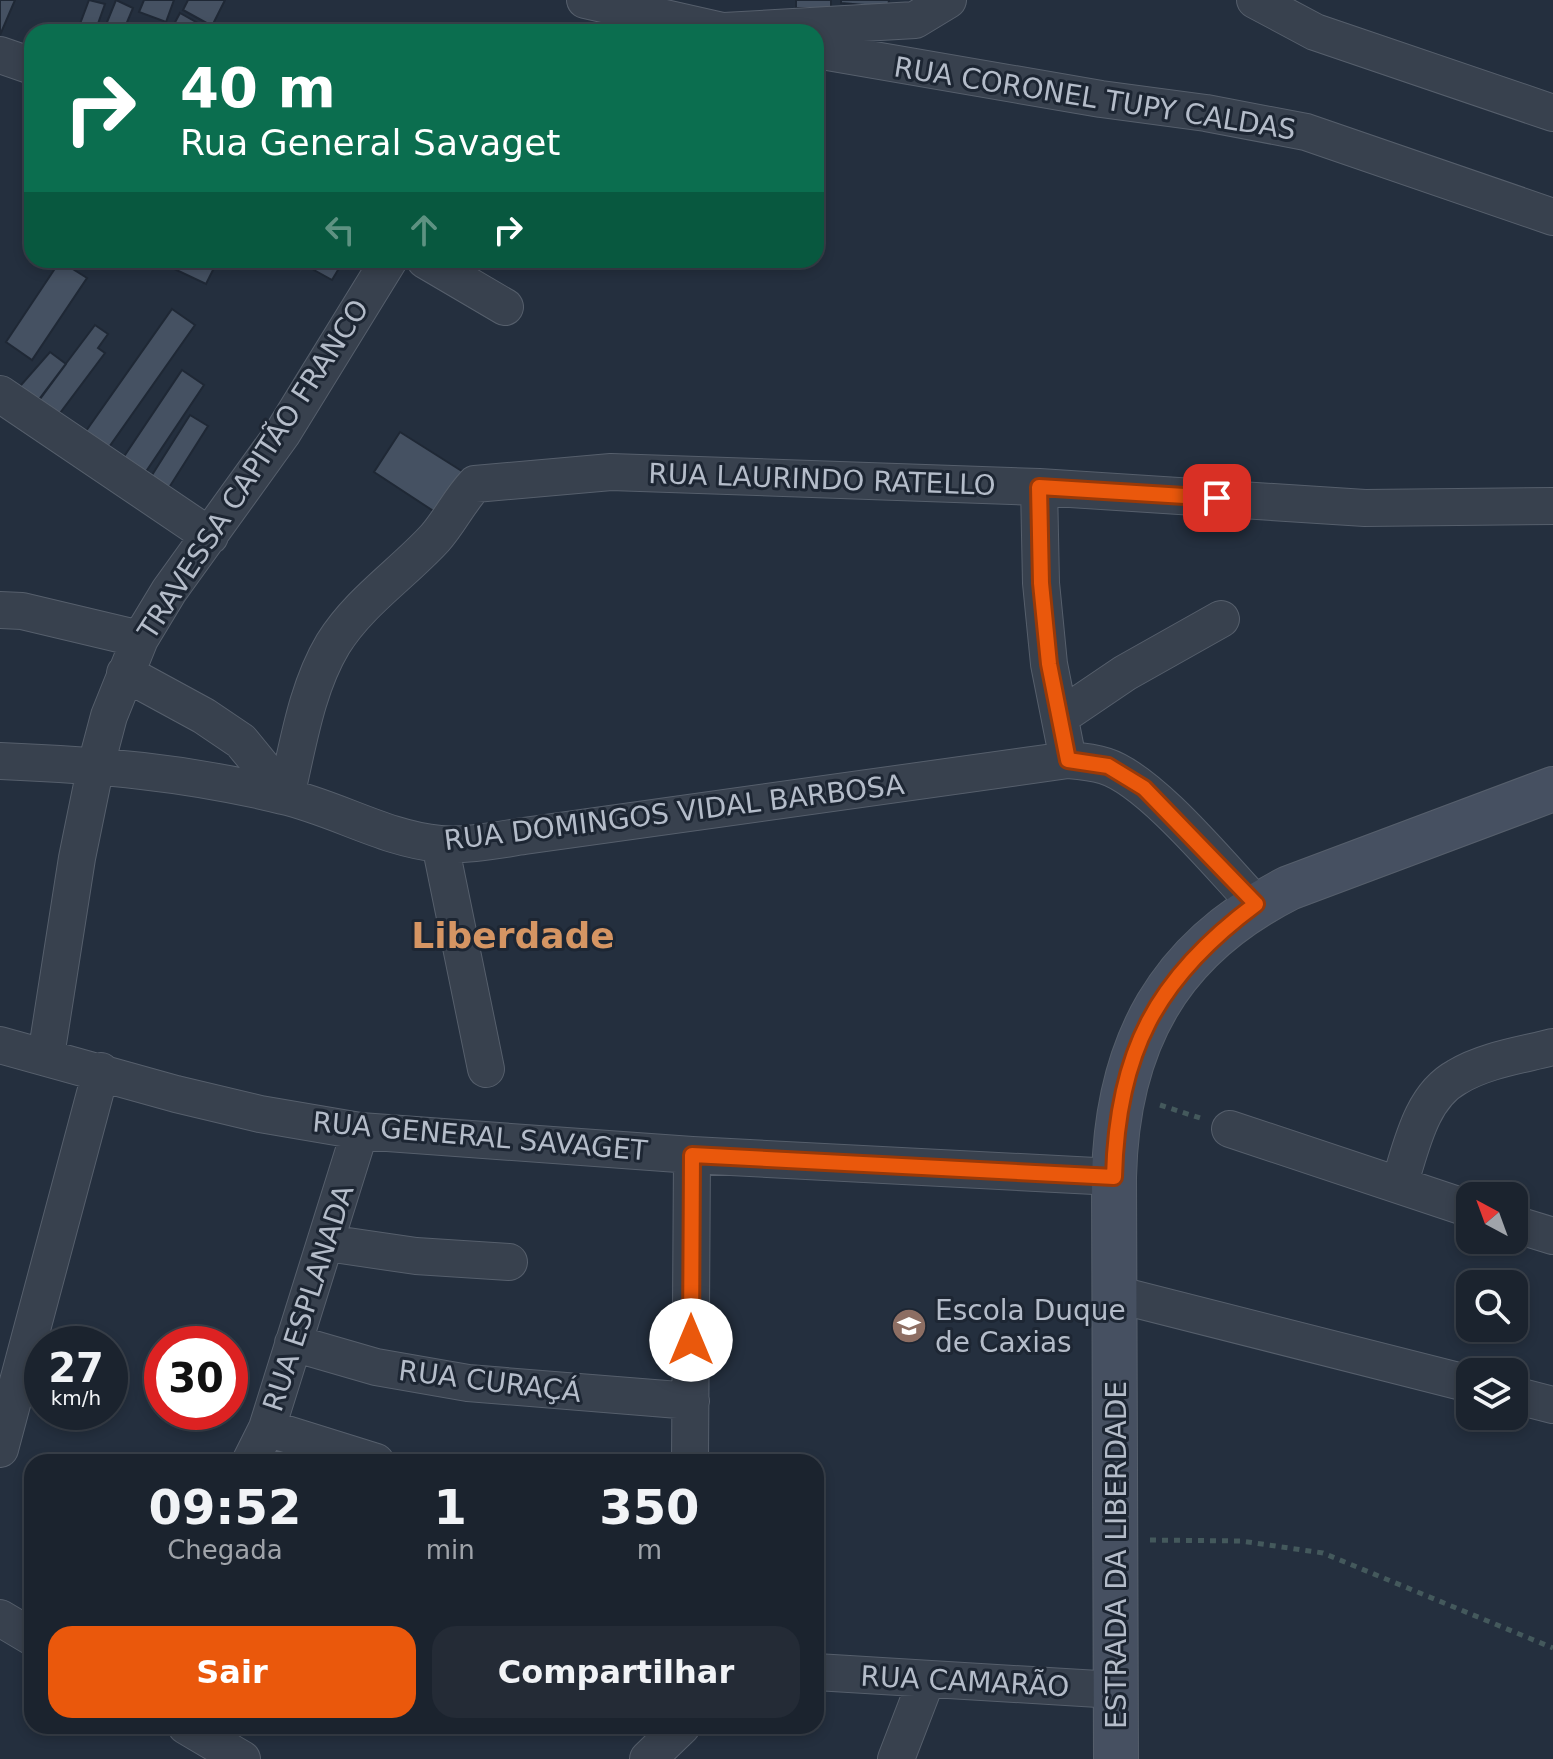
<!DOCTYPE html>
<html lang="pt">
<meta charset="utf-8">
<style>
:root{--surface:#1b232e;--page:#242b36;--text:#f1f3f6;--muted:#a0a4aa;--line:#39404a;--accent:#ea580c}
body{margin:0;font-family:"DejaVu Sans",sans-serif;background:var(--page);color:var(--text);height:100vh;display:flex;flex-direction:column;font-size:30px;white-space:nowrap}
*{box-sizing:border-box;margin:0}
p{font-size:26px;color:var(--muted)}
.icon{flex:none;width:44px;height:44px;fill:none;stroke:currentColor;stroke-width:2;stroke-linecap:round;stroke-linejoin:round}
.map{position:relative;flex:1;overflow:hidden}
.details{position:absolute;left:24px;top:1454px;width:800px;height:280px;display:flex;flex-direction:column;background:var(--surface);border-radius:24px;box-shadow:0 4px 12px #0003,0 0 0 2px var(--line)}
.details>*{flex:none}
.hud{position:absolute;left:24px;top:24px;width:800px;height:244px;border-radius:24px;box-shadow:0 4px 12px #0003,0 0 0 2px var(--line);background:#0b6e4f;color:#fff;overflow:hidden}
.needle{width:52px;rotate:319deg}
.fabs{position:absolute;left:1456px;top:1182px;display:grid;gap:16px}
.fabs a{display:grid;place-items:center;width:72px;height:72px;border-radius:16px;background:var(--surface);box-shadow:0 4px 12px #0003,0 0 0 2px var(--line);font-size:40px}
.speed{position:absolute;left:24px;top:1326px;display:flex;gap:16px;font-size:40px;font-weight:700;text-align:center}
.speed>*{display:grid;place-content:center;width:104px;height:104px;border-radius:50%;background:var(--surface);box-shadow:0 4px 12px #0003,0 0 0 2px var(--line);line-height:1}
.speed small{font-size:20px;font-weight:400}
.speed .limit{border:12px solid #d22;background:#fff;color:#111}
.pin{position:absolute;display:grid;place-items:center;width:68px;height:68px;color:#fff;margin:-34px;border-radius:16px;box-shadow:0 4px 12px #0006}
.me{position:absolute;width:88px;margin:-44px;rotate:0deg;stroke-linejoin:round;filter:drop-shadow(0 0 6px #0008)}
.turn{display:flex;align-items:center;gap:28px;height:168px;padding:0 24px;font-size:36px}
.turn .icon{width:104px;height:104px;stroke-width:2.5}
.turn b{display:block;font-size:56px;line-height:68px}
.lanes{display:flex;align-items:center;height:76px;padding:0 24px;background:#0003;justify-content:center;gap:40px;direction:ltr}
.lanes .off{opacity:.35}
.eta{display:flex;justify-content:space-evenly;align-items:center;height:136px;text-align:center}
.eta b{font-size:48px;font-weight:700;line-height:56px}
.cta{display:flex;gap:16px;margin-top:auto;padding:16px 24px}
.cta a{flex:1;height:92px;border-radius:24px;background:var(--accent);color:#fff;font-size:32px;font-weight:700;line-height:92px;text-align:center}
.cta a+a{background:var(--page);color:var(--text)}
.map>svg:first-child{display:block}
.building{fill:#455162;stroke:#1f2835;stroke-width:2}
.lines{fill:none;stroke-linecap:round;stroke-linejoin:round}
.street-casing{stroke:#565f6c;stroke-width:38}
.secondary-casing{stroke:#565f6c;stroke-width:46}
.path{stroke:#44595c;stroke-width:5;stroke-dasharray:6 6;stroke-linecap:butt}
.street{stroke:#38414e;stroke-width:36}
.secondary{stroke:#465061;stroke-width:44}
.route-casing{stroke:#983908;stroke-width:20}
.route{stroke:#ea580c;stroke-width:14}
.labels{text-anchor:middle;stroke-width:6;stroke-linejoin:round;paint-order:stroke}
.street-label{font-size:28px;fill:#b4bcc9;stroke:#1d2633}
.poi-label{font-size:28px;fill:#b4bcc9;stroke:#1d2633;text-anchor:start}
.district-label{font-size:36px;font-weight:bold;fill:#d59563;stroke:#1d2633}
</style>
<div class="map">
<svg width="1553" height="1759" viewBox="0 0 1553 1759">
<rect width="100%" height="100%" fill="#242f3e"/>
<!-- building -->
<path class="building" d="M0,0H15L0,35Z
M89,0L105,4L95,32H77Z
M116,0L133,8L123,32H103Z
M144,0H174L166,22L139,12Z
M188,0H225L212,26L183,10Z
M796,0H831V8H796Z
M841,0H889L888,7L841,3Z
M180,13L210,30L177,32L172,28Z
M173,260H218L206,284L170,267Z
M296,260H344L332,280Z
M60,261L87,278L32,360L6,342Z
M172,309L195,325L102,457L79,441Z
M95,325L108,334L98,348L105,353L51,425L31,410Z
M50,352L66,364L34,407L14,393Z
M182,370L204,385L141,479L119,464Z
M190,415L208,426L165,494L147,483Z
M400,432L468,475L441,516L374,472Z"/>
<g class="lines">
<!-- street casing -->
<g class="street-casing">
<path id="street" d="M585,0L727,32
M1255,0L1315,32L1553,113
M724,31L915,20L948,0
M816,50L1101,99L1206,113L1306,132L1553,217
M0,55L32,66
M425,260L505,307
M0,394L210,536
M1039,487L1041,583L1049,664L1068,760
M0,610L22,611L140,639
M125,673L204,716L241,741L286,796
M1060,717L1125,673L1221,619
M0,761C98,765 187,772 283,796C336,808 385,839 440,844C467,846 497,840 524,836L1068,760C1081,761 1093,762 1105,766C1150,780 1221,867 1256,904
M286,796C298,746 306,689 333,644C359,602 402,574 435,538C450,521 459,501 475,484L611,472L1039,487L1365,508L1553,506
M440,844L486,1069
M0,1045L176,1094L260,1114L360,1131L692,1155L1114,1177
M46,1056L77,858L96,765L109,716L140,639L169,591L282,434L389,260
M1230,1129L1470,1209
M1399,1185C1411,1149 1420,1097 1457,1077C1485,1060 1522,1055 1553,1047
M1514,1224L1553,1236
M327,1243L416,1256L509,1262
M1115,1294L1470,1384
M293,1343L376,1367L468,1383L691,1401
M1514,1395L1553,1405
M267,1428L376,1462
M0,1449L101,1071
M250,1462L267,1428L360,1131
M690,1462L692,1155
M0,1618L32,1637
M816,1672L1115,1690
M186,1726L242,1759
M648,1759L682,1726
M896,1759L926,1681"/>
</g>
<!-- secondary casing -->
<g class="secondary-casing">
<path id="secondary" d="M1116,1759L1114,1177C1117,1044 1168,949 1289,888L1553,789"/>
</g>
<!-- path -->
<path class="path" d="M1160,1105L1200,1118
M1150,1540L1241,1541L1323,1553L1553,1648"/>
<!-- street -->
<use href="#street" class="street"/>
<!-- secondary -->
<use href="#secondary" class="secondary"/>
</g>
<g class="lines">
<!-- route casing -->
<g class="route-casing">
<path id="route" d="M691,1340L692,1155L1114,1177C1117,1053 1156,978 1256,904L1144,788L1108,766L1068,760L1049,664L1041,583L1039,487L1217,498"/>
</g>
<!-- route -->
<use href="#route" class="route"/>
</g>
<!-- icons -->
<defs>
<g id="school-disc" transform="scale(1.8)"><circle r="9.5" fill="#8d6e63" stroke="#1d2633"/><path d="M0-5L7-2L0 1L-7-2ZM-4 1L0 2.5L4 1V4Q0 6-4 4Z" fill="#fff"/></g>
</defs>
<g fill-rule="evenodd">
<use href="#school-disc" x="909" y="1326"/>
</g>
<g class="labels">
<!-- street labels -->
<g class="street-label">
<text transform="translate(1095 98) rotate(9)" y="10">RUA CORONEL TUPY CALDAS</text>
<text transform="translate(253 469) rotate(-57)" y="10">TRAVESSA CAPITÃO FRANCO</text>
<text transform="translate(822 479) rotate(2)" y="10">RUA LAURINDO RATELLO</text>
<text transform="translate(674 812) rotate(-7)" y="10">RUA DOMINGOS VIDAL BARBOSA</text>
<text transform="translate(480 1136) rotate(5)" y="10">RUA GENERAL SAVAGET</text>
<text transform="translate(308 1298) rotate(-72)" y="10">RUA ESPLANADA</text>
<text transform="translate(490 1381) rotate(7)" y="10">RUA CURAÇÁ</text>
<text transform="translate(1116 1555) rotate(-90)" y="10">ESTRADA DA LIBERDADE</text>
<text transform="translate(965 1681) rotate(3)" y="10">RUA CAMARÃO</text>
</g>
<!-- poi labels -->
<g class="poi-label">
<text x="935" y="1320">Escola Duque<tspan x="935" dy="32">de Caxias</tspan></text>
</g>
<!-- district labels -->
<g class="district-label">
<text x="513" y="948">Liberdade</text>
</g>
</g>
</svg>
<div class="fabs">
<a><svg class="needle" viewBox="-14 -14 28 28"><path d="M0-13l5 13h-10z" fill="#e53935"/><path d="M0 13l5-13h-10z" fill="#a0a4aa"/></svg></a>
<a><svg class="icon" aria-label="search" viewBox="0 0 24 24"><circle cx="10" cy="10" r="6"/><path d="M15 15l6 6"/></svg></a>
<a><svg class="icon" aria-label="layers" viewBox="0 0 24 24"><path d="M12 4l9 5-9 5-9-5zM3 14l9 5 9-5"/></svg></a>
</div>
<div class="speed"><div>27<small>km/h</small></div><div class="limit">30</div></div>
<div class="pin" style="left:1217px;top:498px;background:#d93025"><svg class="icon" aria-label="arrive" viewBox="0 0 24 24"><path d="M6 21V4h12l-3 4 3 4H6"/></svg></div>
<svg class="me" style="left:691px;top:1340px" viewBox="-20 -20 40 40"><circle r="19" fill="#fff"/><path d="M0-13L10 11 0 6-10 11z" fill="#ea580c"/></svg>
<div class="hud">
<div class="turn"><svg class="icon" aria-label="right" viewBox="0 0 24 24"><path d="M7 20v-9h11M14 6l5 5-5 5"/></svg><div><b>40 m</b>Rua General Savaget</div></div>
<div class="lanes"><svg class="icon off" aria-label="left" viewBox="0 0 24 24"><path d="M17 20v-9H6M10 6l-5 5 5 5"/></svg><svg class="icon off" aria-label="ahead" viewBox="0 0 24 24"><path d="M12 20V5M6 11l6-6 6 6"/></svg><svg class="icon" aria-label="right" viewBox="0 0 24 24"><path d="M7 20v-9h11M14 6l5 5-5 5"/></svg></div>
</div>
<section class="details">
<div class="eta">
<div><b>09:52</b><p>Chegada</p></div>
<div><b>1</b><p>min</p></div>
<div><b>350</b><p>m</p></div>
</div>
<div class="cta"><a>Sair</a><a>Compartilhar</a></div>
</section>
</div>
